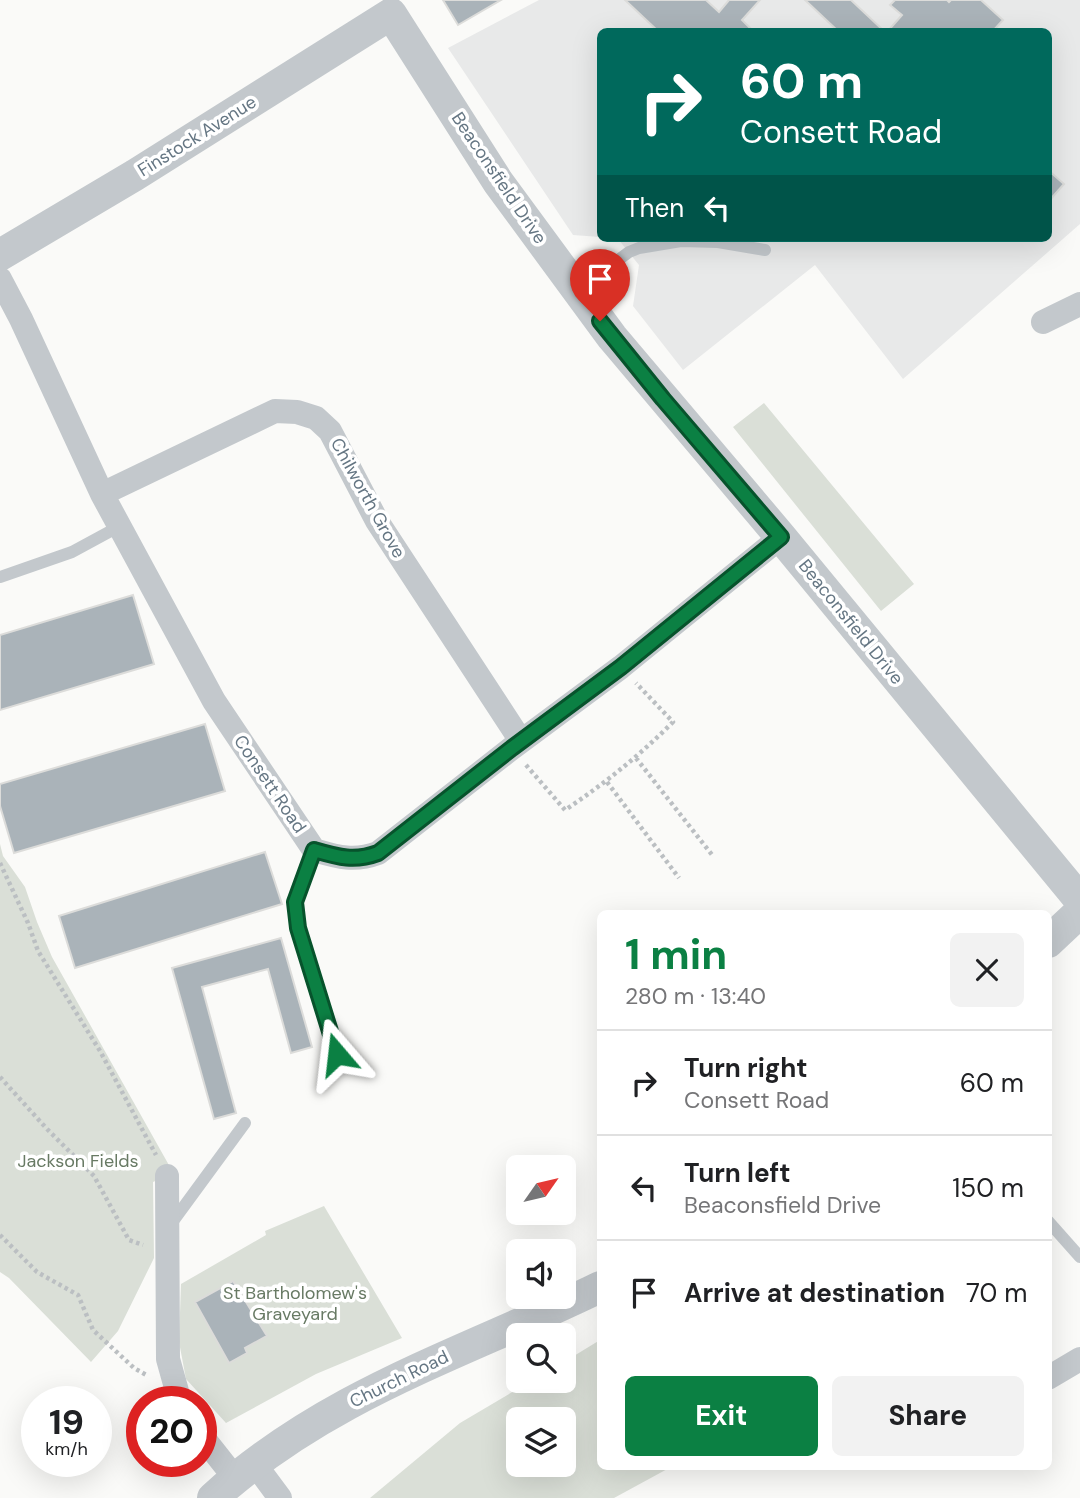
<!DOCTYPE html>
<meta charset="utf-8">
<style>
:root{--surface:#fff;--page:#f2f2f2;--text:#202124;--muted:#757577;--line:#e0e0e0;--accent:#0b8043}
body{margin:0;font-family:"DM Sans",sans-serif;background:var(--page);color:var(--text);height:100vh;display:flex;flex-direction:column;font-size:26px;white-space:nowrap}
*{box-sizing:border-box;margin:0}
p{font-size:23px;color:var(--muted)}
.icon{flex:none;width:38px;height:38px;fill:none;stroke:currentColor;stroke-width:2;stroke-linecap:round;stroke-linejoin:round}
.map{position:relative;flex:1;overflow:hidden}
.drawer{position:absolute;left:597px;top:910px;width:455px;height:560px;display:flex;flex-direction:column;background:var(--surface);border-radius:10px;box-shadow:0 7px 28px #0002}
.drawer>*{flex:none}
.hud{position:absolute;left:597px;top:28px;width:455px;height:214px;border-radius:10px;box-shadow:0 7px 28px #0002;background:#00695c;color:#fff;overflow:hidden}
.needle{width:46px;rotate:56deg}
.tools{position:absolute;left:506px;top:1155px;display:grid;gap:14px}
.tools a{display:grid;place-items:center;width:70px;height:70px;border-radius:10px;background:var(--surface);box-shadow:0 7px 28px #0002;font-size:35px}
.speed{position:absolute;left:21px;top:1386px;display:flex;gap:14px;font-size:35px;font-weight:700;text-align:center}
.speed>*{display:grid;place-content:center;width:91px;height:91px;border-radius:50%;background:var(--surface);box-shadow:0 7px 28px #0002;line-height:1}
.speed small{font-size:18px;font-weight:400}
.speed .limit{border:10px solid #d22;background:#fff;color:#111}
.pin{position:absolute;display:grid;place-items:center;width:60px;height:60px;color:#fff;margin:-72px -30px;border-radius:50% 50% 50% 0;rotate:-45deg;box-shadow:0 0 7px #0007}
.pin .icon{rotate:45deg}
.me{position:absolute;width:77px;margin:-38px;rotate:343deg;stroke-linejoin:round;filter:drop-shadow(0 0 5px #0008)}
.turn{display:flex;align-items:center;gap:24px;height:147px;padding:0 28px;font-size:32px}
.turn .icon{width:91px;height:91px;stroke-width:2.5}
.turn b{display:block;font-size:49px;line-height:60px}
.then{display:flex;align-items:center;height:66px;padding:0 28px;background:#0003;gap:14px;font-size:26px}
.round{display:grid;place-items:center;flex:none;width:74px;height:74px;border-radius:10px;background:var(--page)}
.headline{display:flex;align-items:center;justify-content:space-between;height:119px;padding:0 28px}
h1{font-size:42px;font-weight:700;line-height:52px;color:var(--accent)}
.primary-button{display:flex;gap:14px;margin-top:auto;padding:14px 28px}
.primary-button a{flex:1;height:80px;border-radius:10px;background:var(--accent);color:#fff;font-size:28px;font-weight:700;line-height:80px;text-align:center}
.primary-button a+a{background:var(--page);color:var(--text)}
ul{padding:0;list-style:none}
li{display:flex;align-items:center;gap:21px;height:105px;padding:0 28px;border-top:2px solid var(--line)}
li div{flex:1}
li b{display:block;font-size:26px}
li em{font-style:normal}
.map>svg:first-child{display:block}
.built{fill:#e8e9e9}
.green{fill:#dadfd7;fill-rule:evenodd}
.building{fill:#aab3b9;stroke:#dcdcda;stroke-width:2}
.lines{fill:none;stroke-linecap:round;stroke-linejoin:round}
.path{stroke:#bbbfc2;stroke-width:4.5;stroke-dasharray:3.5 3.5;stroke-linecap:butt}
.service{stroke:#c3c8cc;stroke-width:12}
.minor{stroke:#c3c8cc;stroke-width:24}
.tertiary{stroke:#c3c8cc;stroke-width:32}
.route-casing{stroke:#07532c;stroke-width:18}
.route{stroke:#0b8043;stroke-width:12}
.labels{text-anchor:middle;stroke-width:7;stroke-linejoin:round;paint-order:stroke}
.street-label{font-size:18px;fill:#657683;stroke:#fff}
.park-label{font-size:18px;fill:#687a64;stroke:#fff}
</style>
<div class="map">
<svg width="1080" height="1498" viewBox="0 0 1080 1498">
<rect width="100%" height="100%" fill="#fafaf8"/>
<!-- built -->
<path class="built" d="M539,0H1080V224L903,379L815,265L683,370L633,306L639,265L618,239L610,238H1048V32H600V237L573,235L448,48Z"/>
<!-- green -->
<path class="green" d="M764,403L914,584L881,611L733,427Z
M0,844L3,856L25,887L37,922L52,957L170,1167L167,1176L153,1182L154,1258L118,1331L91,1362L9,1278L0,1272Z
M324,1206L402,1338L316,1374L226,1423L186,1379L179,1342L181,1284L266,1235L265,1231Z
M600,1340V1466L671,1467L614,1498H370L460,1423L531,1381H564V1362ZM518,1419H564V1465H518Z"/>
<!-- building -->
<path class="building" d="M443,0H501L458,25Z
M625,0H706L719,12L729,0H760L742,20L754,32H659Z
M805,0H851L885,32H839Z
M895,0H947L949,2L951,0H981L1003,20L992,32H887L902,15L890,5Z
M1048,170L1064,184L1048,202Z
M133,595L154,664L0,710V635Z
M205,724L225,791L14,853L0,806V784Z
M265,852L282,904L75,968L59,916Z
M281,938L312,1047L291,1053L268,969L202,987L236,1113L214,1119L172,968Z
M233,1281L267,1336L245,1348L247,1353L229,1363L195,1302Z"/>
<g class="lines">
<!-- path -->
<path class="path" d="M636,758L713,856
M526,765L565,810C604,784 639,756 673,722L636,683
M607,782L679,878
M0,863L28,923L38,951L100,1051L156,1155
M0,1077L47,1129L94,1176L129,1240L143,1245
M0,1235L37,1272L78,1295L93,1330L134,1368L148,1376"/>
<!-- service -->
<path class="service" d="M578,290L629,252L639,248L681,241L718,242L765,250
M0,577L72,552L120,526
M314,850L295,902L298,928L337,1054
M1048,1221L1080,1257
M171,1224L245,1123"/>
<!-- minor -->
<path class="minor" d="M0,279L21,319L102,494L214,701L314,850C338,857 354,862 378,853L512,748L621,667L781,537
M1043,322L1080,304
M102,494L275,411L297,412L316,418L330,431L377,521L521,741
M167,1176L168,1359L180,1402
M1048,1378L1080,1359
M201,1435L235,1478
M254,1463L280,1498"/>
<!-- tertiary -->
<path class="tertiary" d="M0,255L135,175L391,14L498,182L612,337L781,537L1080,900
M1048,942L1080,912
M213,1498C327,1394 465,1353 600,1287"/>
</g>
<g class="lines">
<!-- route casing -->
<g class="route-casing">
<path id="route" d="M337,1054L298,928L295,902L314,850C338,857 354,862 378,853L512,748L621,667L781,537L663,399L600,321"/>
</g>
<!-- route -->
<use href="#route" class="route"/>
</g>
<g class="labels">
<!-- street labels -->
<g class="street-label">
<text transform="translate(197 136) rotate(-32)" y="6">Finstock Avenue</text>
<text transform="translate(499 178) rotate(56)" y="6">Beaconsfield Drive</text>
<text transform="translate(368 498) rotate(61)" y="6">Chilworth Grove</text>
<text transform="translate(851 622) rotate(51)" y="6">Beaconsfield Drive</text>
<text transform="translate(270 784) rotate(56)" y="6">Consett Road</text>
<text transform="translate(399 1379) rotate(-26)" y="6">Church Road</text>
</g>
<!-- park labels -->
<g class="park-label">
<text x="78" y="1167">Jackson Fields</text>
<text x="295" y="1299">St Bartholomew's<tspan x="295" dy="21">Graveyard</tspan></text>
</g>
</g>
</svg>
<div class="tools">
<a><svg class="needle" viewBox="-14 -14 28 28"><path d="M0-13l5 13h-10z" fill="#e53935"/><path d="M0 13l5-13h-10z" fill="#757577"/></svg></a>
<a><svg class="icon" aria-label="sound" viewBox="0 0 24 24"><path d="M4 9h4l5-4v14l-5-4H4zM17 9q2 3 0 6"/></svg></a>
<a><svg class="icon" aria-label="search" viewBox="0 0 24 24"><circle cx="10" cy="10" r="6"/><path d="M15 15l6 6"/></svg></a>
<a><svg class="icon" aria-label="layers" viewBox="0 0 24 24"><path d="M12 4l9 5-9 5-9-5zM3 14l9 5 9-5"/></svg></a>
</div>
<div class="speed"><div>19<small>km/h</small></div><div class="limit">20</div></div>
<div class="pin" style="left:600px;top:321px;background:#d93025"><svg class="icon" aria-label="arrive" viewBox="0 0 24 24"><path d="M6 21V4h12l-3 4 3 4H6"/></svg></div>
<svg class="me" style="left:337px;top:1054px" viewBox="-20 -20 40 40"><path d="M0-17L14 15 0 8-14 15z" fill="#0b8043" stroke="#fff" stroke-width="4"/></svg>
<div class="hud">
<div class="turn"><svg class="icon" aria-label="right" viewBox="0 0 24 24"><path d="M7 20v-9h11M14 6l5 5-5 5"/></svg><div><b>60 m</b>Consett Road</div></div>
<div class="then">Then<svg class="icon" aria-label="left" viewBox="0 0 24 24"><path d="M17 20v-9H6M10 6l-5 5 5 5"/></svg></div>
</div>
<section class="drawer">
<div class="headline"><div><h1>1 min</h1><p>280 m · 13:40</p></div><a class="round"><svg class="icon" aria-label="close" viewBox="0 0 24 24"><path d="M6 6l12 12M18 6L6 18"/></svg></a></div>
<ul>
<li><svg class="icon" aria-label="right" viewBox="0 0 24 24"><path d="M7 20v-9h11M14 6l5 5-5 5"/></svg><div><b>Turn right</b><p>Consett Road</p></div><em>60 m</em></li>
<li><svg class="icon" aria-label="left" viewBox="0 0 24 24"><path d="M17 20v-9H6M10 6l-5 5 5 5"/></svg><div><b>Turn left</b><p>Beaconsfield Drive</p></div><em>150 m</em></li>
<li><svg class="icon" aria-label="arrive" viewBox="0 0 24 24"><path d="M6 21V4h12l-3 4 3 4H6"/></svg><div><b>Arrive at destination</b></div><em>70 m</em></li>
</ul>
<div class="primary-button"><a>Exit</a><a>Share</a></div>
</section>
</div>
